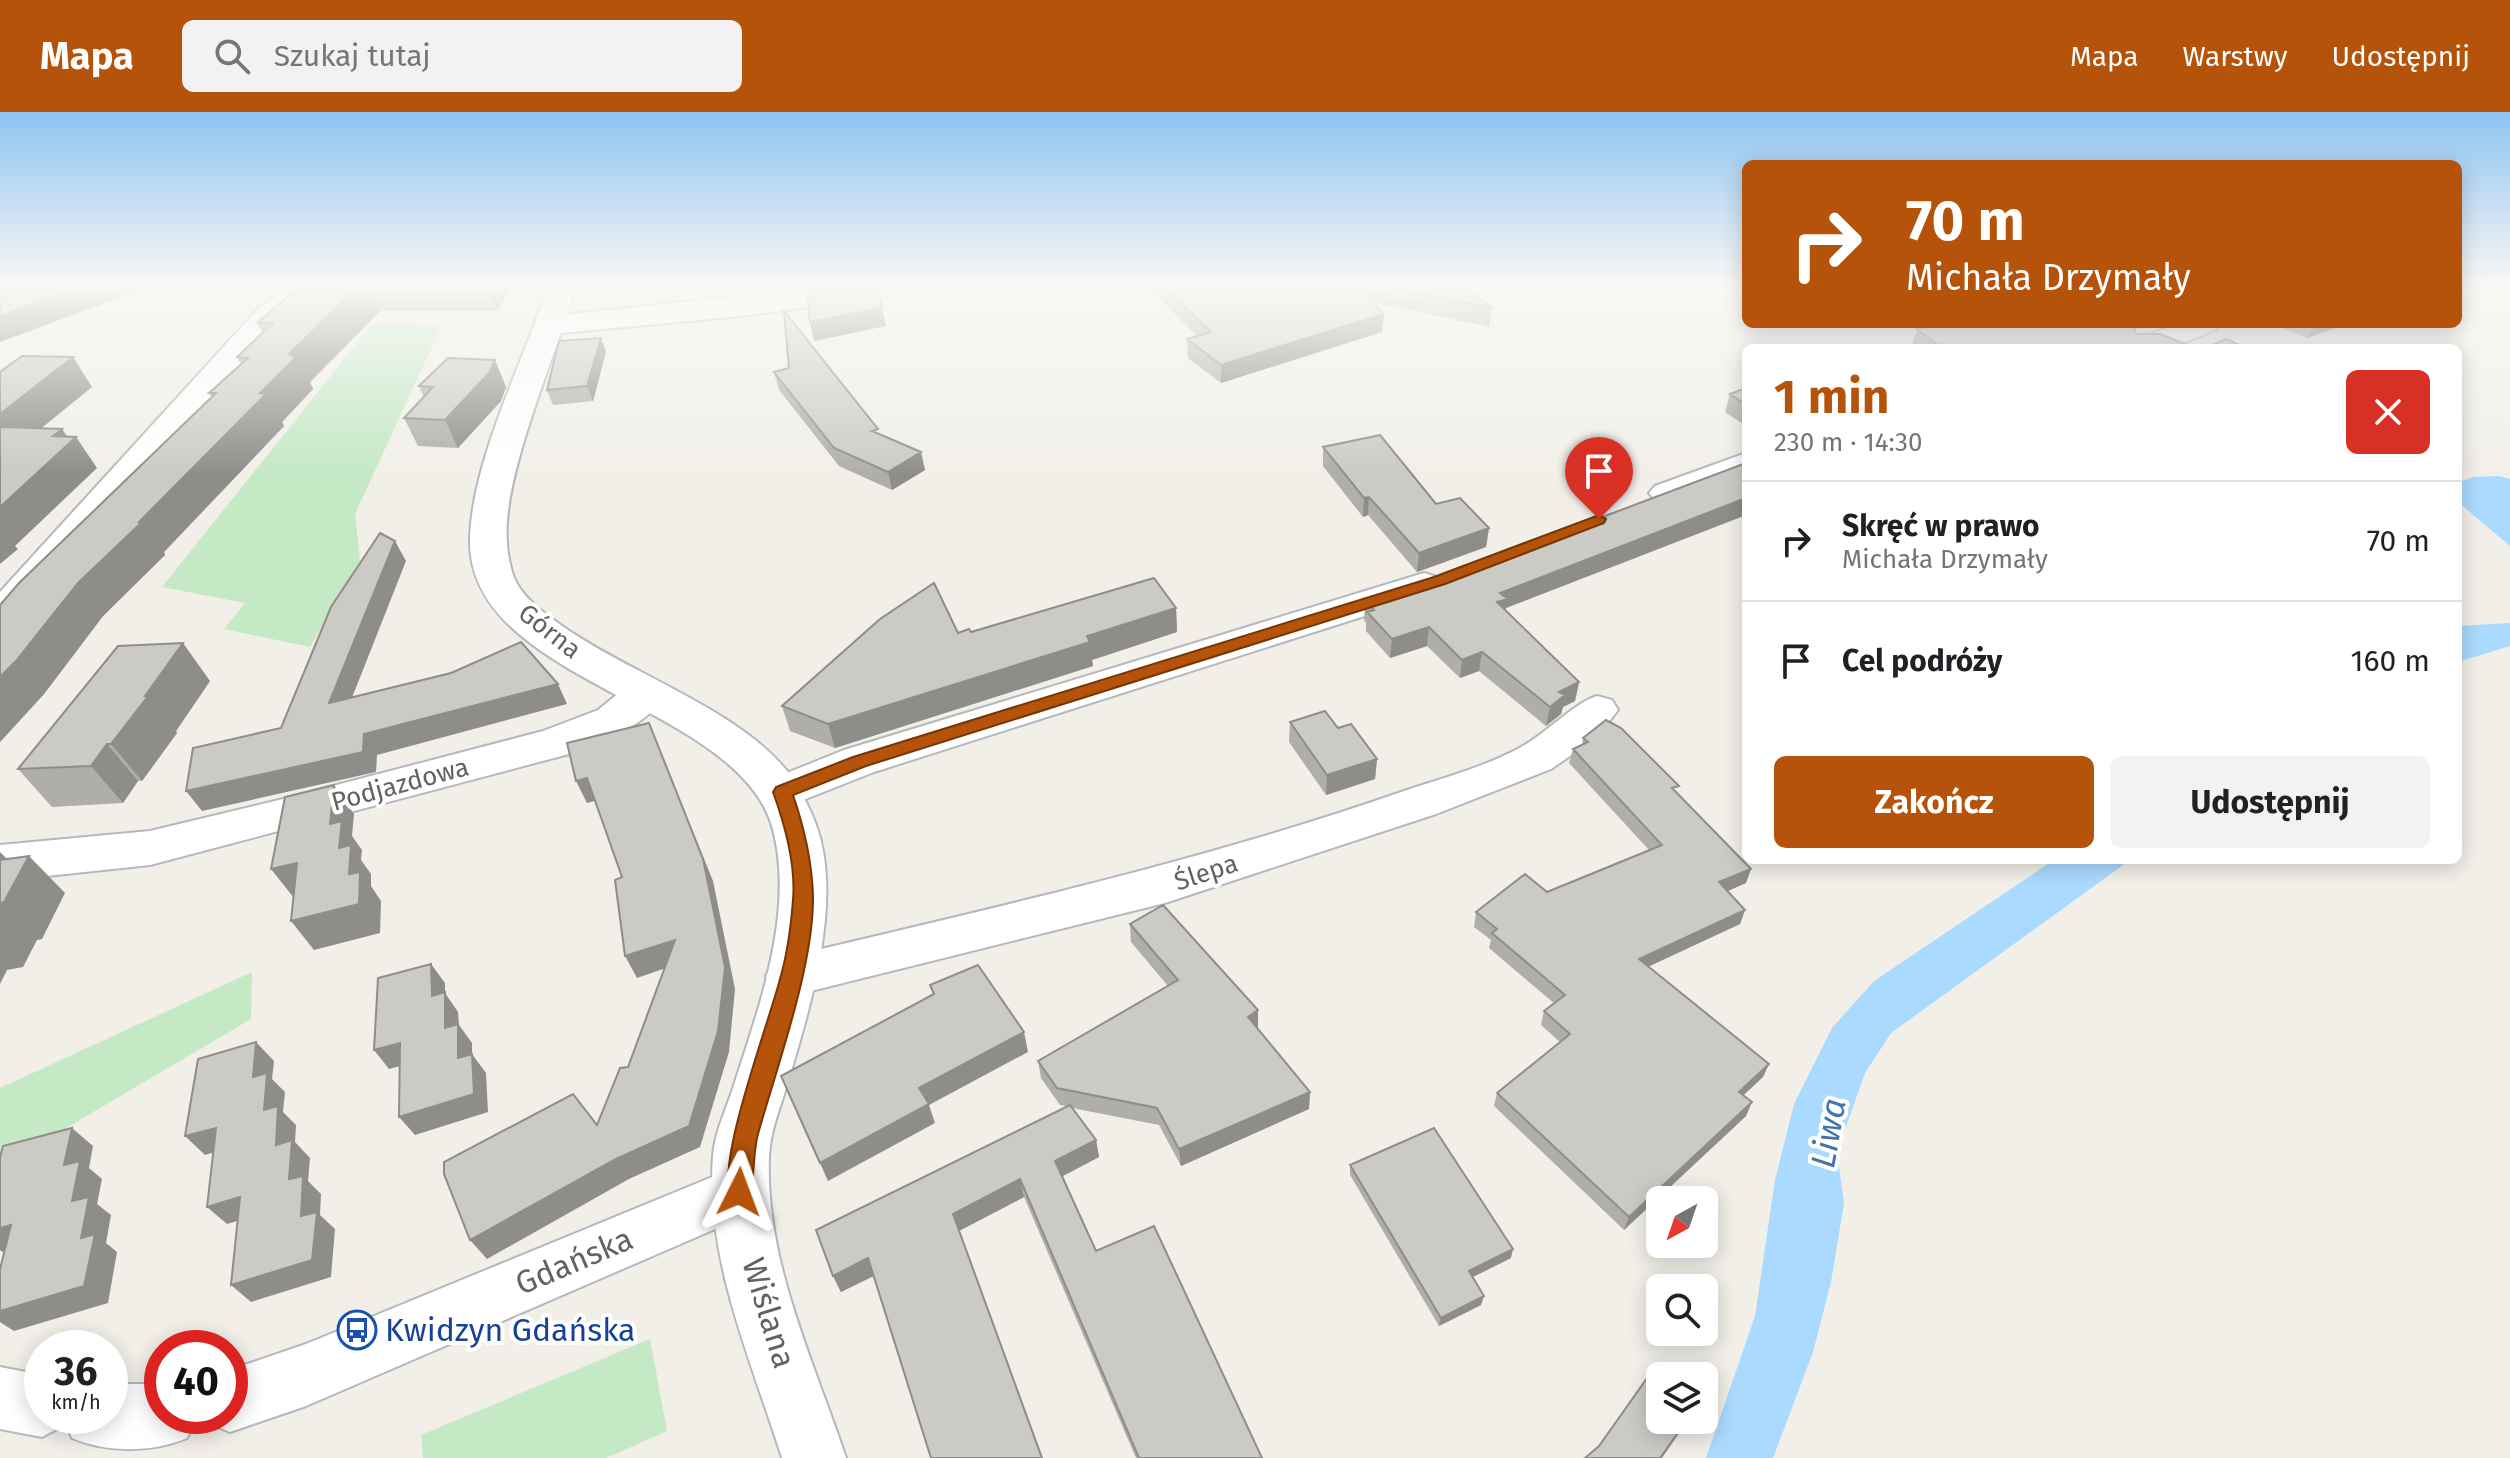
<!DOCTYPE html>
<html lang="pl">
<meta charset="utf-8">
<style>
:root{--surface:#fff;--page:#f2f2f2;--text:#202124;--muted:#757577;--line:#e0e0e0;--accent:#b45309}
body{margin:0;font-family:"Fira Sans",sans-serif;background:var(--page);color:var(--text);height:100vh;display:flex;flex-direction:column;font-size:30px;white-space:nowrap}
*{box-sizing:border-box;margin:0}
p{font-size:26px;color:var(--muted)}
.icon{flex:none;width:44px;height:44px;fill:none;stroke:currentColor;stroke-width:2;stroke-linecap:round;stroke-linejoin:round}
.map{position:relative;flex:1;overflow:hidden}
.panel{position:absolute;left:1742px;top:232px;width:720px;height:520px;display:flex;flex-direction:column;background:var(--surface);border-radius:12px;box-shadow:0 4px 20px #0003}
.panel>*{flex:none}
.banner{position:absolute;left:1742px;top:48px;width:720px;height:168px;border-radius:12px;box-shadow:0 4px 20px #0003;background:#b45309;color:#fff;overflow:hidden}
.needle{width:52px;rotate:220deg}
.buttons{position:absolute;left:1646px;top:1074px;display:grid;gap:16px}
.buttons a{display:grid;place-items:center;width:72px;height:72px;border-radius:12px;background:var(--surface);box-shadow:0 4px 20px #0003;font-size:40px}
.speed{position:absolute;left:24px;top:1218px;display:flex;gap:16px;font-size:40px;font-weight:700;text-align:center}
.speed>*{display:grid;place-content:center;width:104px;height:104px;border-radius:50%;background:var(--surface);box-shadow:0 4px 20px #0003;line-height:1}
.speed small{font-size:20px;font-weight:400}
.speed .limit{border:12px solid #d22;background:#fff;color:#111}
.pin{position:absolute;display:grid;place-items:center;width:68px;height:68px;color:#fff;margin:-82px -34px;border-radius:50% 50% 50% 0;rotate:-45deg;box-shadow:0 0 8px #0007}
.pin .icon{rotate:45deg}
.me{position:absolute;width:88px;margin:-44px;rotate:3deg;stroke-linejoin:round;filter:drop-shadow(0 0 6px #0008)}
.turn{display:flex;align-items:center;gap:28px;height:168px;padding:0 32px;font-size:36px}
.turn .icon{width:104px;height:104px;stroke-width:2.5}
.turn b{display:block;font-size:56px;line-height:68px}
.round{display:grid;place-items:center;flex:none;width:84px;height:84px;border-radius:12px;background:var(--page)}
.head{display:flex;align-items:center;justify-content:space-between;height:136px;padding:0 32px}
h1{font-size:48px;font-weight:700;line-height:60px;color:var(--accent)}
.button{display:flex;gap:16px;margin-top:auto;padding:16px 32px}
.button a{flex:1;height:92px;border-radius:12px;background:var(--accent);color:#fff;font-size:32px;font-weight:700;line-height:92px;text-align:center}
.button a+a{background:var(--page);color:var(--text)}
ul{padding:0;list-style:none}
li{display:flex;align-items:center;gap:24px;height:120px;padding:0 32px;border-top:2px solid var(--line)}
li div{flex:1}
li b{display:block;font-size:30px}
li em{font-style:normal}
header{display:flex;align-items:center;gap:48px;box-sizing:border-box;height:112px;padding:0 40px;background:var(--accent);color:#fff}
header strong{font-size:38px}
nav{display:flex;gap:44px;margin-inline-start:auto;font-size:28px}
.search{width:560px;height:72px;background:var(--page);display:flex;align-items:center;gap:20px;box-sizing:border-box;padding:0 28px;border-radius:12px;color:var(--muted);font-size:30px}
.map>svg:first-child{display:block}
.green{fill:#c5e8c5}
.water{fill:#aadaff}
.lines{fill:none;stroke-linecap:round;stroke-linejoin:round}
.minor-casing{stroke:#b5b8bc;stroke-width:4}
.tertiary-casing{stroke:#b5b8bc;stroke-width:4}
.minor{fill:#fff;fill-rule:evenodd}
.tertiary{fill:#fff;fill-rule:evenodd}
.wall{fill:#afaea9}
.shaded-wall{fill:#8f8d8a}
.building{fill:#cccac5;stroke:#8f8d8a;stroke-width:2}
.route{fill:#b45309;stroke:#753606;stroke-width:2}
.labels{text-anchor:middle;stroke-width:8;stroke-linejoin:round;paint-order:stroke}
.street-label{font-size:26px;fill:#5f6368;stroke:#fff}
.near-street-label{font-size:32px;fill:#5f6368;stroke:#fff}
.near-transit-label{font-size:32px;fill:#164399;stroke:#fff;text-anchor:start}
.near-water-label{font-size:34px;font-style:italic;fill:#4174aa;stroke:#fff}
</style>
<header>
<strong>Mapa</strong>
<div class="search"><svg class="icon" aria-label="search" viewBox="0 0 24 24"><circle cx="10" cy="10" r="6"/><path d="M15 15l6 6"/></svg>Szukaj tutaj</div>
<nav><a>Mapa</a><a>Warstwy</a><a>Udostępnij</a></nav>
</header>
<div class="map">
<svg width="2510" height="1346" viewBox="0 0 2510 1346">
<rect width="100%" height="100%" fill="#f1efe8"/>
<!-- green -->
<path class="green" d="M373,211L442,213L355,402L360,449L310,535L224,517L245,491L162,475Z
M252,860L251,907L0,1055V976Z
M650,1227L667,1319L606,1346H423L421,1323Z"/>
<!-- water -->
<path class="water" d="M2499,364L2510,367V434L2458,390V371L2473,365Z
M2510,511V534L2458,550V514Z
M2054,748H2130L1891,921L1865,961L1837,1040L1844,1091L1831,1170L1813,1240L1773,1346H1706L1755,1204L1775,1068L1794,992L1832,916L1874,869Z"/>
<g class="lines">
<!-- minor casing -->
<g class="minor-casing">
<path id="minor" d="M825,175H905L901,181L891,184L740,204L552,222L541,219L537,213L541,207L552,204Z
M2177,212H2219L2215,218L2170,236H2128L2132,229Z
M1746,341V363L1667,392L1655,388L1649,381L1655,374Z
M1424,461L1437,465L1443,473L1437,481L874,660L783,696L767,691L761,680L767,669L844,638Z
M646,567L661,571L667,581C645,616 605,627 569,642L150,753L0,769V733L150,719L283,687L543,619L598,598L631,571Z
M1597,584L1612,588L1618,598L1596,626L1551,657L1436,702L1165,791L791,884L773,878L766,864L773,850L791,844C997,795 1204,749 1404,679C1443,666 1488,654 1523,634C1546,621 1576,590 1597,584Z
M739,1054L759,1062L767,1080L759,1098L306,1294L230,1320L208,1311L205,1304H230V1258L306,1232Z
M0,1255L42,1263V1304H110V1272H162V1304H197L187,1326C152,1341 107,1341 72,1326L66,1312L42,1325L0,1317Z"/>
</g>
<!-- tertiary casing -->
<g class="tertiary-casing">
<path id="tertiary" d="M287,175H319L278,209L14,513L0,516V480L258,197Z
M548,175H576C557,240 501,367 507,430C507,441 511,460 516,470C526,489 548,504 565,516C631,562 737,597 787,659C798,673 810,696 816,713C844,788 809,899 787,973C780,996 770,1020 769,1045C765,1149 814,1250 846,1346H782C752,1250 705,1147 713,1044C715,1019 727,996 734,973C759,895 796,797 772,714C735,590 467,570 470,427C472,349 523,250 548,175Z"/>
</g>
<!-- minor -->
<use href="#minor" class="minor"/>
<!-- tertiary -->
<use href="#tertiary" class="tertiary"/>
</g>
<!-- wall -->
<path class="wall" d="M299,175H512L497,199H380L310,270L313,277L282,310L284,314L164,440L165,443L103,504L44,582L0,630V493L212,286L209,281L241,252L237,245L263,221L257,211Z
M1148,175H1465L1492,196L1489,215L1372,190L1382,220L1221,271L1188,246L1187,227L1197,224Z
M2274,212H2347L2307,226Z
M1917,217L2134,219L2137,222L2195,236H1912L1911,235Z
M601,226L606,240L593,289L553,293L547,278Z
M774,260L879,321L925,358L892,378L839,354L779,278Z
M1746,260V314L1725,300L1730,282L1746,276L1742,274Z
M419,274L506,275L501,289L458,336L418,334L404,306L424,285Z
M1323,335L1436,392L1489,416L1486,435L1417,460L1368,403L1363,405L1323,354Z
M1746,351V403L1506,496V499L1579,570L1575,589L1563,595L1561,602L1546,614L1479,559L1460,566L1427,534L1390,546L1366,519V511L1364,508L1365,489L1456,460Z
M1176,496L1177,520L1092,548L1093,554L835,636L790,619L782,594L958,521L971,520Z
M210,569L176,619L177,621L142,669H138L123,691L52,695L18,657Z
M1290,610L1377,647L1375,667L1326,683L1289,630Z
M1583,626L1677,680L1746,771L1727,779L1745,798L1740,812L1648,855L1769,952L1763,965L1743,983L1752,990L1746,1004L1624,1118L1494,994L1497,981L1560,930L1541,913L1544,899L1555,892L1489,836L1491,828L1474,815L1476,800L1547,780L1649,738L1569,651L1573,637L1582,633Z
M1130,812L1258,915L1257,916L1310,980L1309,997L1181,1054L1159,1013L1072,996L1096,1028L1099,1045L1063,1064L1096,1139L1262,1346H1136L1024,1085L841,1180L833,1164L1067,994L1060,993L1041,966L1038,949L1168,874L1131,830Z
M1350,1053L1511,1146L1472,1165L1481,1193L1439,1214L1350,1063Z"/>
<!-- shaded-wall -->
<path class="shaded-wall" d="M78,175H148L0,230V204Z
M358,175H368L380,199L310,270L313,277L282,310L284,314L164,440L165,443L103,504L44,582L0,630V565L78,471L139,410L260,281L289,242Z
M487,175H512L497,199Z
M882,196L886,214L814,229L810,210Z
M1384,202L1382,220L1221,271V253Z
M2315,212H2347L2307,226Z
M601,226L606,240L593,289L587,274Z
M73,245L92,275L6,345L0,337V302Z
M495,248L506,275L501,289L458,336L445,308Z
M62,317L71,330L76,325L97,356L15,434L18,437L0,452V395L53,324Z
M921,340L925,358L892,378L888,360Z
M1369,385L1368,403L1363,405L1364,386Z
M1746,386V403L1506,496L1505,506L1494,509L1500,481Z
M1489,416L1486,435L1417,460L1419,441Z
M395,429L406,449L342,611L329,591Z
M1176,496L1177,520L1092,548L1093,554L835,636L828,612L1087,524Z
M1429,515L1427,534L1390,546L1392,527Z
M183,531L210,569L176,619L177,621L142,669L111,632Z
M1482,540L1479,559L1460,566L1462,548Z
M1579,570L1575,589L1563,595L1561,602L1546,614L1550,595L1559,580Z
M558,572L567,592L377,643L376,660L202,699L186,679L364,622Z
M649,611L713,769L735,877L729,940L700,1035L629,1067L487,1147L470,1128L718,919Z
M107,632L138,669L123,691L91,654Z
M1377,647L1375,667L1326,683L1327,663Z
M587,666L598,688L587,691L576,669Z
M334,673L354,702L352,724L362,738L361,748L371,762V774L381,789L380,821L314,838L291,809L349,762L330,712Z
M0,740L20,760L29,744L65,781L42,827L37,828L23,855L7,858L0,872Z
M297,751L294,786L271,757Z
M1751,757L1746,771L1714,785L1719,770Z
M1745,798L1740,812L1634,861L1639,847Z
M675,828L686,849L637,866L625,844Z
M431,852L445,871V881L458,900L459,913L472,931V965L458,946L432,884Z
M1258,898V915L1248,922V905Z
M1024,920L1028,940L929,993L935,1011L828,1069L820,1051L919,976Z
M256,930L274,949L272,967L285,980L283,1000L296,1013L295,1030L310,1046L308,1069L321,1082L320,1103L335,1117L331,1165L251,1190L231,1173L301,1104L253,965Z
M400,931L415,950L389,957L374,938Z
M472,942L486,961L488,1000L415,1023L399,1005Z
M1769,952L1763,965L1733,993L1739,980Z
M1310,980L1309,997L1181,1054L1179,1037Z
M1752,990L1746,1004L1624,1118L1629,1105Z
M72,1016L93,1034L89,1056L102,1067L97,1092L111,1103L106,1131L117,1140L108,1191L14,1219L0,1210V1199L81,1126L64,1053Z
M216,1016L235,1034L205,1043L185,1024Z
M1096,1028L1099,1045L1059,1066L1055,1049Z
M1020,1067L1024,1085L959,1119L953,1102Z
M240,1085L260,1102L227,1112L207,1095Z
M11,1113L35,1130L2,1140L0,1138V1116Z
M1513,1137L1511,1146L1467,1168L1469,1159Z
M868,1146L876,1163L841,1180L833,1164Z
M1484,1184L1481,1193L1439,1214L1441,1206Z
M1687,1308H1688L1662,1346H1660Z"/>
<!-- building -->
<path class="building" d="M6,175H78L0,204V177Z
M299,175H358L289,242L296,245L260,281L266,282L139,410H142L78,471L16,549L0,565V493L19,471L216,281H209L248,246L237,245L273,211H257Z
M841,175H877L882,196L810,210L807,179Z
M1165,175H1357L1384,202L1221,253L1187,227L1211,220Z
M1388,175H1465L1492,196Z
M784,199L878,317L872,319L921,340L888,360L834,336L774,260L789,256Z
M1941,212H2137L2134,219L2137,222H2160L2195,236H1929L1939,234L1917,217Z
M601,226L587,274L547,278L559,229Z
M2226,227L2246,236H2206Z
M22,244L73,245L0,302V260Z
M448,246L495,248L489,261L445,308L404,306L433,275L419,274Z
M1746,276V293L1730,282Z
M0,315L62,317L53,324L76,325L0,395Z
M1380,323L1436,392L1460,386L1489,416L1419,441L1369,385L1364,386L1323,335Z
M1746,351V386L1500,481L1508,487L1497,490L1579,570L1559,580L1565,583L1550,595L1482,540L1462,548L1429,515L1392,527L1367,500L1374,498L1365,489L1456,460Z
M380,421L395,429L329,591L451,561L521,530L558,572L364,622L363,640L186,679L193,636L281,616L331,495Z
M1154,466L1176,496L1087,524L1090,530L828,612L782,594L880,507L934,471L958,521L969,517L971,520Z
M183,531L145,584H148L111,632H107L91,654L18,657L118,534Z
M1325,599L1338,616L1351,612L1377,647L1327,663L1290,610Z
M1606,608L1621,616L1679,674L1672,676L1751,757L1719,770L1745,798L1639,847L1769,952L1739,980L1752,990L1629,1105L1497,981L1570,922L1544,899L1565,883L1492,821L1497,817L1476,800L1525,762L1547,780L1662,733L1573,637L1588,630L1583,626Z
M649,611L703,747L725,855L718,919L689,1014L616,1047L470,1128L444,1062V1050L573,982L597,1013L620,956L628,955L675,828L625,844L615,768L622,765L587,666L576,669L567,631Z
M334,673L330,712L342,709L339,736L351,733L349,762L360,760L359,792L291,809L297,751L271,757L285,685Z
M29,744L4,790L0,791V748Z
M1163,793L1258,898L1248,905L1310,980L1179,1037L1157,996L1057,976L1038,949L1178,868L1130,812Z
M431,852L432,884L445,880V916L458,912V946L472,942L474,982L399,1005L400,931L374,938L378,866Z
M978,853L1024,920L919,976L929,992L820,1051L781,964L934,882L930,873Z
M256,930L253,965L267,961L264,998L278,994L276,1033L292,1028L289,1067L303,1064L301,1104L317,1100L312,1148L231,1173L240,1085L207,1095L216,1016L185,1024L198,947Z
M1070,993L1096,1028L1055,1049L1096,1139L1154,1114L1262,1346H1139L1020,1067L953,1102L1042,1346H931L868,1146L833,1164L816,1118Z
M72,1016L64,1053L80,1049L72,1089L89,1085L81,1126L95,1122L84,1174L0,1199V1157L11,1113L0,1116V1045L3,1034Z
M1434,1016L1513,1137L1469,1159L1484,1184L1441,1206L1350,1053Z
M1650,1262L1660,1270V1308H1687L1660,1346H1585L1599,1334Z"/>
<!-- sky -->
<linearGradient id="sky" x2="0" y2="1"><stop stop-color="#8fc3f1"/><stop offset="0.48" stop-color="#f9f8f5"/><stop offset="1" stop-color="#f9f8f5" stop-opacity="0"/></linearGradient>
<rect width="2510" height="363" fill="url(#sky)"/>
<!-- route -->
<path class="route" d="M1599,403L1606,407L1604,411L1445,472L866,654L793,683C804,715 812,750 813,784C814,853 777,954 758,1022C752,1043 756,1068 747,1087L739,1091L731,1087C715,1051 769,911 780,867C787,843 791,814 793,788C796,753 785,713 773,680L776,675L853,645L1434,465Z"/>
<!-- icons -->
<defs>
<g id="bus-ring" transform="scale(2)"><circle r="9.5" fill="#fff" stroke="#1a4fb4" stroke-width="1.5"/><path d="M-5-6H5V4H4V6H2V4H-2V6H-4V4H-5ZM-3.5-4V0h7V-4ZM-3.5 1.2v1.5H-2V1.2ZM2 1.2v1.5H3.5V1.2Z" fill="#1a4fb4"/></g>
</defs>
<g fill-rule="evenodd">
<use href="#bus-ring" x="357" y="1218"/>
</g>
<g class="labels">
<!-- street labels -->
<g class="street-label">
<text transform="translate(550 519) rotate(38)" y="9">Górna</text>
<text transform="translate(400 672) rotate(-15)" y="9">Podjazdowa</text>
<text transform="translate(1206 760) rotate(-18)" y="9">Ślepa</text>
</g>
<!-- near-street labels -->
<g class="near-street-label">
<text transform="translate(574 1149) rotate(-23)" y="11">Gdańska</text>
<text transform="translate(769 1201) rotate(73)" y="11">Wiślana</text>
</g>
<!-- near-transit labels -->
<g class="near-transit-label">
<text x="385" y="1229">Kwidzyn Gdańska</text>
</g>
<!-- near-water labels -->
<g class="near-water-label">
<text transform="translate(1828 1021) rotate(-80)" y="12">Liwa</text>
</g>
</g>
</svg>
<div class="buttons">
<a><svg class="needle" viewBox="-14 -14 28 28"><path d="M0-13l5 13h-10z" fill="#e53935"/><path d="M0 13l5-13h-10z" fill="#757577"/></svg></a>
<a><svg class="icon" aria-label="search" viewBox="0 0 24 24"><circle cx="10" cy="10" r="6"/><path d="M15 15l6 6"/></svg></a>
<a><svg class="icon" aria-label="layers" viewBox="0 0 24 24"><path d="M12 4l9 5-9 5-9-5zM3 14l9 5 9-5"/></svg></a>
</div>
<div class="speed"><div>36<small>km/h</small></div><div class="limit">40</div></div>
<div class="pin" style="left:1599px;top:407px;background:#d93025"><svg class="icon" aria-label="arrive" viewBox="0 0 24 24"><path d="M6 21V4h12l-3 4 3 4H6"/></svg></div>
<svg class="me" style="left:739px;top:1080px" viewBox="-20 -20 40 40"><path d="M0-17L14 15 0 8-14 15z" fill="#b45309" stroke="#fff" stroke-width="4"/></svg>
<div class="banner">
<div class="turn"><svg class="icon" aria-label="right" viewBox="0 0 24 24"><path d="M7 20v-9h11M14 6l5 5-5 5"/></svg><div><b>70 m</b>Michała Drzymały</div></div>
</div>
<section class="panel">
<div class="head"><div><h1>1 min</h1><p>230 m · 14:30</p></div><a class="round" style="background:#d93025;color:#fff"><svg class="icon" aria-label="close" viewBox="0 0 24 24"><path d="M6 6l12 12M18 6L6 18"/></svg></a></div>
<ul>
<li><svg class="icon" aria-label="right" viewBox="0 0 24 24"><path d="M7 20v-9h11M14 6l5 5-5 5"/></svg><div><b>Skręć w prawo</b><p>Michała Drzymały</p></div><em>70 m</em></li>
<li><svg class="icon" aria-label="arrive" viewBox="0 0 24 24"><path d="M6 21V4h12l-3 4 3 4H6"/></svg><div><b>Cel podróży</b></div><em>160 m</em></li>
</ul>
<div class="button"><a>Zakończ</a><a>Udostępnij</a></div>
</section>
</div>
